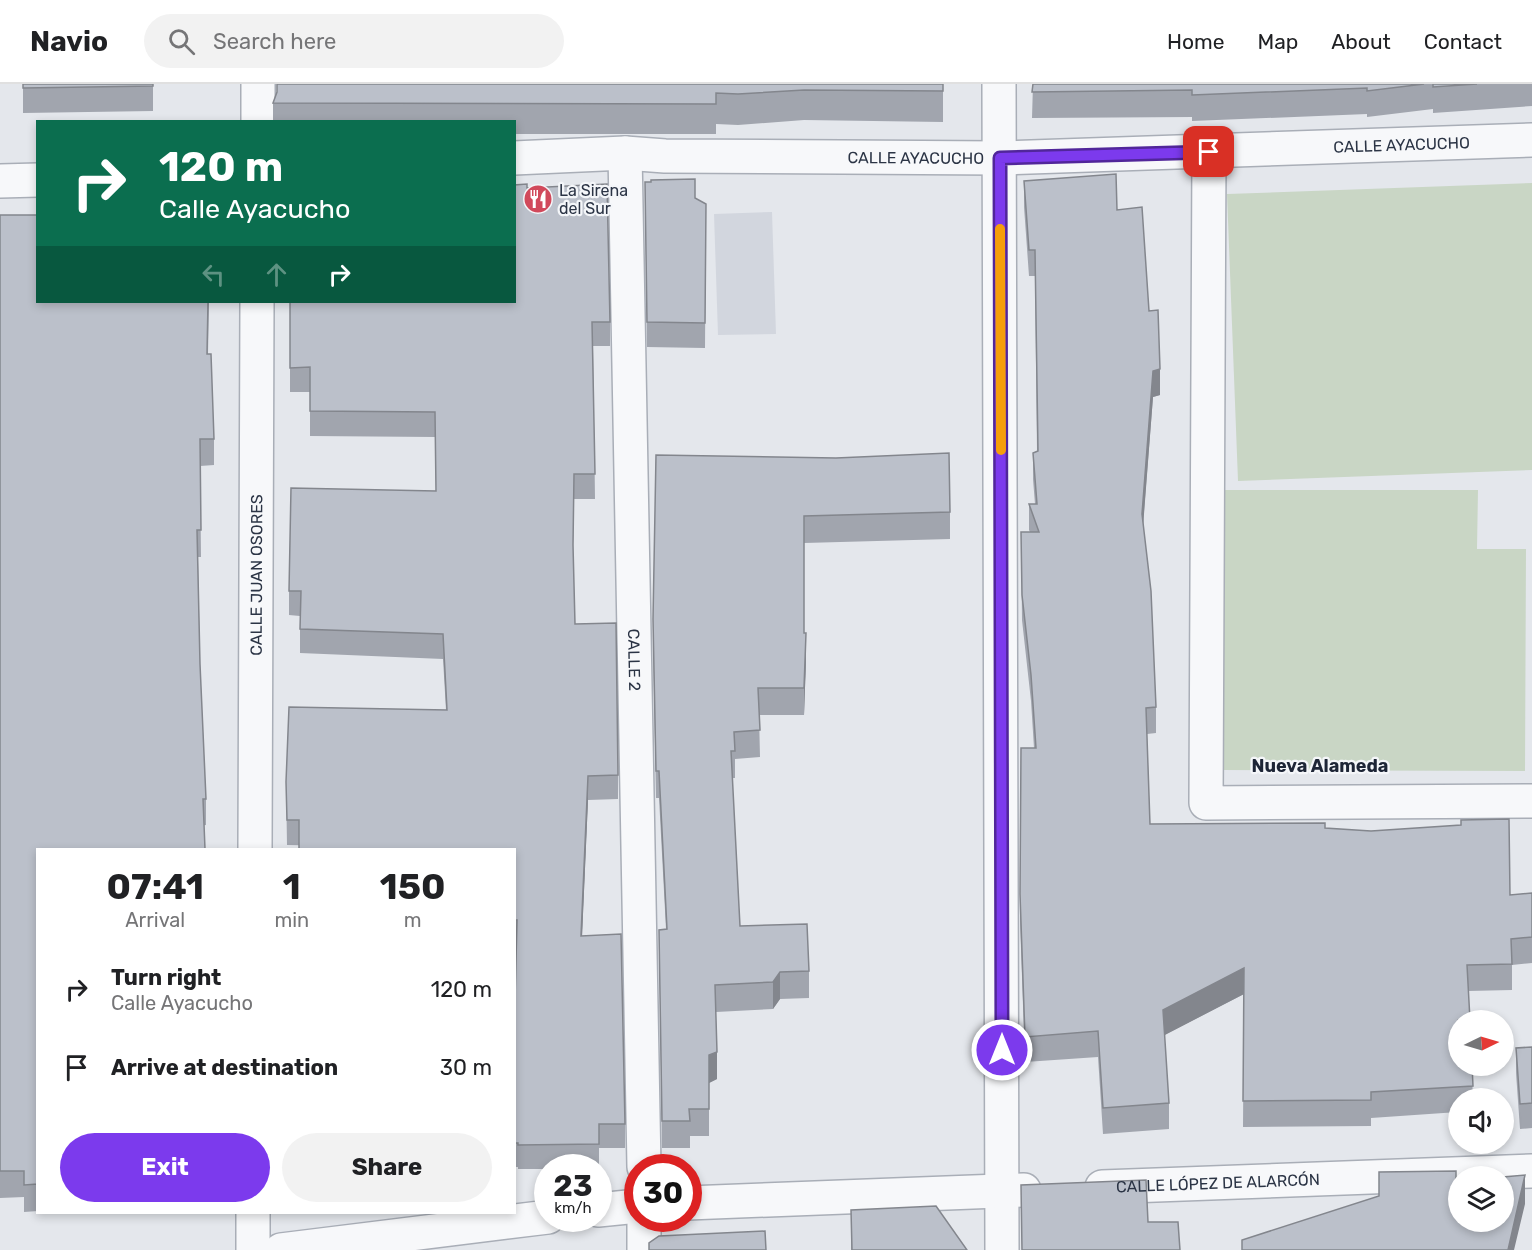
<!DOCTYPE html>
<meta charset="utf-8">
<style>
:root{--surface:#fff;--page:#f2f2f2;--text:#202124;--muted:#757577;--line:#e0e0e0;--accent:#7c3aed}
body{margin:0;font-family:Rubik,sans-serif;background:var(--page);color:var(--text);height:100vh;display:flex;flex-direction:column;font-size:22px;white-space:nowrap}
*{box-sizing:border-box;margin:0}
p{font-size:20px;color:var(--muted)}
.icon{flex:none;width:33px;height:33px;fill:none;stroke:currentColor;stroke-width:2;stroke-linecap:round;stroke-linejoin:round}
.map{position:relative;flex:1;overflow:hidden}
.panel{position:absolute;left:36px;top:764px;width:480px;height:366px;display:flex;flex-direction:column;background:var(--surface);border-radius:0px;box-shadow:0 3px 9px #0003}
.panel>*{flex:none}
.guide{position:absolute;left:36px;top:36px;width:480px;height:183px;border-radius:0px;box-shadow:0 3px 9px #0003;background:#0b6e4f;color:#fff;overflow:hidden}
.needle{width:39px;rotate:85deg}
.tools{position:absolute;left:1448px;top:926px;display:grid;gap:12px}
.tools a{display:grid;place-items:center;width:66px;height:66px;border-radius:50%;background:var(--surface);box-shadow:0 3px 9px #0003;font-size:30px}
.speed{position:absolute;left:534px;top:1070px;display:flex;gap:12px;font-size:30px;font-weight:700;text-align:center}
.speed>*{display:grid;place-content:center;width:78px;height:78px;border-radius:50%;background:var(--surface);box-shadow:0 3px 9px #0003;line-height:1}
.speed small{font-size:15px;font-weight:400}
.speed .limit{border:9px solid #d22;background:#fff;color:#111}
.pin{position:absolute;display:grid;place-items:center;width:51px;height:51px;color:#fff;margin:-26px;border-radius:12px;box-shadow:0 3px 9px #0006}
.me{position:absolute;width:66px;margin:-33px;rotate:0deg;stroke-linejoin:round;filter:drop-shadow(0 0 4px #0008)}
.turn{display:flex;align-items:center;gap:21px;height:126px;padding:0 24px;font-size:27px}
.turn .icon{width:78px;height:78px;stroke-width:2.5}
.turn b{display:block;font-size:42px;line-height:51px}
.lanes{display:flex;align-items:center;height:57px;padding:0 24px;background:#0003;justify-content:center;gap:30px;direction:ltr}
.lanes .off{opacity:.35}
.eta{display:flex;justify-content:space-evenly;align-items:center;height:102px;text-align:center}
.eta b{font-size:36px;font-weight:700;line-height:42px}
.action{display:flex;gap:12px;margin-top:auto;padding:12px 24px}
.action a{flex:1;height:69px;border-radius:36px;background:var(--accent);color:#fff;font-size:24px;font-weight:700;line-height:69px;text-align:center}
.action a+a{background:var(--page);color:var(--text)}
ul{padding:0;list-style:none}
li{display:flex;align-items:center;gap:18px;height:78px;padding:0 24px}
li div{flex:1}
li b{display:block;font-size:22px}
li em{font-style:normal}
header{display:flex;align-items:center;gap:36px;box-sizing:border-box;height:84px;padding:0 30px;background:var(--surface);border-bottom:2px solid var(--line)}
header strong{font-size:28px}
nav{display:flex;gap:33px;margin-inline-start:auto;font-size:21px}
.search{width:420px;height:54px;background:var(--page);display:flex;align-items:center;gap:15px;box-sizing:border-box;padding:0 21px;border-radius:33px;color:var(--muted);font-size:22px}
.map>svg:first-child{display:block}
.built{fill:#d2d6de}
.green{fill:#c9d6c5}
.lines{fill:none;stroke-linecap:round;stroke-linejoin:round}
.minor-casing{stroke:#a9aeb7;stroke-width:36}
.minor{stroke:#f7f8fa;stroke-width:33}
.wall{fill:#a1a5ae}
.shaded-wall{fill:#83868d}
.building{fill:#bbc0ca;stroke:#83868d;stroke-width:1.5}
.route-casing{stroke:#51269a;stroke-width:15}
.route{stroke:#7c3aed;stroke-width:10}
.slow{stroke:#f59e0b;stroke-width:10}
.labels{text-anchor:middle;stroke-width:4.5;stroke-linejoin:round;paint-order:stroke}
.street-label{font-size:16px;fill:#2b3445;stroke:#f4f6f9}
.poi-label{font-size:16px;fill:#2b3445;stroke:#f4f6f9;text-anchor:start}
.neighbourhood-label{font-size:18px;font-weight:bold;fill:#1d2536;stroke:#f4f6f9}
</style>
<header>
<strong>Navio</strong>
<div class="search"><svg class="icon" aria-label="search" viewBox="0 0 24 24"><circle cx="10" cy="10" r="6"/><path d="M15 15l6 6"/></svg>Search here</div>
<nav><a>Home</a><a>Map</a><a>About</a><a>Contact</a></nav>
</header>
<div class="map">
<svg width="1532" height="1166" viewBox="0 0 1532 1166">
<rect width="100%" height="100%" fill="#e4e7ec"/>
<!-- built -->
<path class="built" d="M772,128L776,250L718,251L714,130Z"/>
<!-- green -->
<path class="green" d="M1532,99V386L1238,397L1227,110Z
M1223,406H1478L1477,465H1526L1525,687L1223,686Z"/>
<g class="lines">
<!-- minor casing -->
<g class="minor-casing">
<g id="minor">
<path d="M999,0L1002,1166"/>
<path d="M258,38V0"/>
<path d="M1209,68L1206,719L1532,717"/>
<path id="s1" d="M625,69L644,1083"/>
<path id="s2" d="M514,74L625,69L665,72L1000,74L1532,56"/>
<path d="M0,97L38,96"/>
<path id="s3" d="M255,765L257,218"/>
<path id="s4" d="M1102,1103L1532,1087"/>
<path d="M688,1119L1024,1106"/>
<path d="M598,1126L638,1122"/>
<path d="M253,1166V1128"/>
<path d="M281,1166L548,1133"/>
<path d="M644,1166V1134"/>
</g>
</g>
<!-- minor -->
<use href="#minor" class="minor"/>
</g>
<!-- wall -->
<path class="wall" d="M23,0H153V27L23,29Z
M943,0V38L804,36L738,41L716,40V50H514V38H273V19L277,8Z
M1033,0H1532V22L1433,29V25L1367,33V30L1192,37V33L1032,34Z
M1024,97L1117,126L1149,227L1160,311L1153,313L1143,440L1156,623V649L1147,650L1150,740L1325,744L1510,811L1532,809V879L1512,881V906L1468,907L1473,1014H1458V1028L1371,1034V1042L1243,1043L1244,910L1164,951L1169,1019V1045L1103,1050L1098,973L1025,978L1020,836L1021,664H1034L1031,617L1022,536L1021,448H1030L1029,446V420H1035L1033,395V369L1037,367L1035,192H1029L1024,123Z
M645,98L695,114L706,120L705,264L647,263Z
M527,104L610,238V262H593L595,415H574L573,469L575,540L618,691V715L588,716L582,852L625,1040V1064H599V1085H598V1083H548V1085H518V1083H514V916H515L516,861H514V765L287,761L286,698L446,626L443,575L300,569V532L289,531V507L436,407L435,353L310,352V308H290V218Z
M0,131L38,218H209L208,270L214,355V381L200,382L201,473H198L200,580L206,715V741L38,765V1127L24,1128V1113L0,1114Z
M656,371L950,428V455L804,459V549L806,576L804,631H759L760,673L735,675V694H732L740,842L809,887V914L780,915L773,925L716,928L717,995L709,999V1052H690V1064H662L659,846L666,845L659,714H656L653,562Z
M1532,963V1044L1520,1045L1516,989V964Z
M851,1126L967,1166H851Z"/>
<!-- shaded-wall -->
<path class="shaded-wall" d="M1160,285V311L1153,313L1142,456V430L1153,287Z
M806,549V576L804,631V604Z
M588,692V716L581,876V852Z
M1244,884V910L1163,952V926Z
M780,888V915L773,925V898Z
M717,968V995L709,999V971Z
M1525,1091V1120L1514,1166H1508Z"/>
<!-- building -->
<path class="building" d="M23,0H153V2L23,4Z
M277,0H943V7L804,6L738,10L716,9V20L273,19L277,8Z
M1033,0H1424L1367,7V4L1192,11V6L1032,8Z
M1433,0H1477L1433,3Z
M1116,90L1117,126L1142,123L1149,227L1158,226L1160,285L1153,287L1142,430L1151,507L1156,623L1146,624L1150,740L1325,739V744L1371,747L1461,741V736L1509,735L1510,811L1532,809V853L1511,855L1512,880L1467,881L1470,936H1458V981H1472L1473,1002L1371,1008V1016L1243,1017L1244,884L1163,926L1169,1019L1103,1024L1098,947L1025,953L1020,810L1021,664H1036L1031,591L1022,511L1021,448H1039L1029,420H1037L1033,369L1038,367L1035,166H1029L1024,97Z
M695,95V114L706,120L705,239L647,238L645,98H651V96Z
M527,100V104L607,100L610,238H592L595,390H574L573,461L575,540L616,539L618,691L588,692L581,852L621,850L625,1040H599V1060L518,1061V1059H514V916H515L517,836H514V765H299V736H287L286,698L289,623L447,626L443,550L300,545L301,507H289L291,404L436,407L435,328L310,327V283L290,284V218H514V101Z
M0,131H38V218H208L207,270H211L214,355H200L201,446H197L200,580L206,715H203L205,765H38V1100L24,1101V1087H0Z
M949,369L950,428L804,432V549H806L804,604H758L760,646L734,648L735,667H731L740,842L807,840L809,887L780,888L773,898L715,901L717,968L709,971V1025H689L690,1037H662L659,846L667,845L659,687H656L653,535L656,371L836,374Z
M1532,963V1019L1520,1020L1516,964Z
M1456,1087V1097H1458V1137H1503V1093L1525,1091L1508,1166H1242V1156L1379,1112V1088Z
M1146,1096L1148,1138H1178L1180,1166H1022L1021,1101Z
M936,1122L967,1166H852L851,1126Z
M765,1147L766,1166H649V1159L659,1152Z"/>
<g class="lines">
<!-- route casing -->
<g class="route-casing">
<path id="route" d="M1002,966L1000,74L1209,68"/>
</g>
<!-- route -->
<use href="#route" class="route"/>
<!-- slow -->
<path class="slow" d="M1000,145L1001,366"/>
</g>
<!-- icons -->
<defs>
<g id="restaurant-disc" transform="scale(1.5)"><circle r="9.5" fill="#d1495b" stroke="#f4f6f9"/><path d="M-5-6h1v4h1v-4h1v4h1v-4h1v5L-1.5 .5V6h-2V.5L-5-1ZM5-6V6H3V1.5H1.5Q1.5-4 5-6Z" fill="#fff"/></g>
</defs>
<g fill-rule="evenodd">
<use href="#restaurant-disc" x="538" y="115"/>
</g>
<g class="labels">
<!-- street labels -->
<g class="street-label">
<text dy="6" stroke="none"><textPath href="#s2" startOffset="888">CALLE AYACUCHO</textPath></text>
<text dy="6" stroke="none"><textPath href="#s2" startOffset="402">CALLE AYACUCHO</textPath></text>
<text dy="6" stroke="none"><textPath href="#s3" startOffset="274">CALLE JUAN OSORES</textPath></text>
<text dy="6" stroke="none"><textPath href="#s1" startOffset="507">CALLE 2</textPath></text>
<text dy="6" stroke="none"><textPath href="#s4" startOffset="116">CALLE LÓPEZ DE ALARCÓN</textPath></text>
</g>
<!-- poi labels -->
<g class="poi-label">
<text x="559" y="112">La Sirena<tspan x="559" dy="18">del Sur</tspan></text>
</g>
<!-- neighbourhood labels -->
<g class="neighbourhood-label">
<text x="1320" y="688">Nueva Alameda</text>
</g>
</g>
</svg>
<div class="tools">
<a><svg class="needle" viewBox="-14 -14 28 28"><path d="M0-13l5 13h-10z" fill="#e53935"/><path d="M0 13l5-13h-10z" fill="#757577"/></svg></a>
<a><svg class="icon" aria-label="sound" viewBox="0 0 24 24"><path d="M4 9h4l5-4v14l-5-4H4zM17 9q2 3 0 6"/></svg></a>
<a><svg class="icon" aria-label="layers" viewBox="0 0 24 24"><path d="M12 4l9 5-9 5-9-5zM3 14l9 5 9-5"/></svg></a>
</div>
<div class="speed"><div>23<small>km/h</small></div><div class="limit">30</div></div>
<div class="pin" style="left:1209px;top:68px;background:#d93025"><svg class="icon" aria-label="arrive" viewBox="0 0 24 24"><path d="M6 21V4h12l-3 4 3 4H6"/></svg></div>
<svg class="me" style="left:1002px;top:966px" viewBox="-20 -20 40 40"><circle r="17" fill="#7c3aed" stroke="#fff" stroke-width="3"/><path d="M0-11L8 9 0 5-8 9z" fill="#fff"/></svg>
<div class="guide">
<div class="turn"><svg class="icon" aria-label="right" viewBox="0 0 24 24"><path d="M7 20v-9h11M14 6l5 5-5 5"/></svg><div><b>120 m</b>Calle Ayacucho</div></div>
<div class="lanes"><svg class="icon off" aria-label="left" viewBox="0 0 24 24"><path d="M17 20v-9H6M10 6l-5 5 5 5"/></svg><svg class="icon off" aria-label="ahead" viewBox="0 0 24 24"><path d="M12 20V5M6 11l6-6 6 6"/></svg><svg class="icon" aria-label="right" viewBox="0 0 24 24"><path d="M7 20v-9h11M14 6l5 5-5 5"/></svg></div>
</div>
<section class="panel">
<div class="eta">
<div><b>07:41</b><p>Arrival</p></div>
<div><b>1</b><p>min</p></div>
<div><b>150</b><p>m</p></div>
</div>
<ul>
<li><svg class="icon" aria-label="right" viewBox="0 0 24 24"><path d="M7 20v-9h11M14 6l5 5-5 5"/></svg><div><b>Turn right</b><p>Calle Ayacucho</p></div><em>120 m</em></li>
<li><svg class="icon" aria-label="arrive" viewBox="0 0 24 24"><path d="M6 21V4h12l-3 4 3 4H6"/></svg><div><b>Arrive at destination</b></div><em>30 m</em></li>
</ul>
<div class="action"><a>Exit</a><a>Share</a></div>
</section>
</div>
